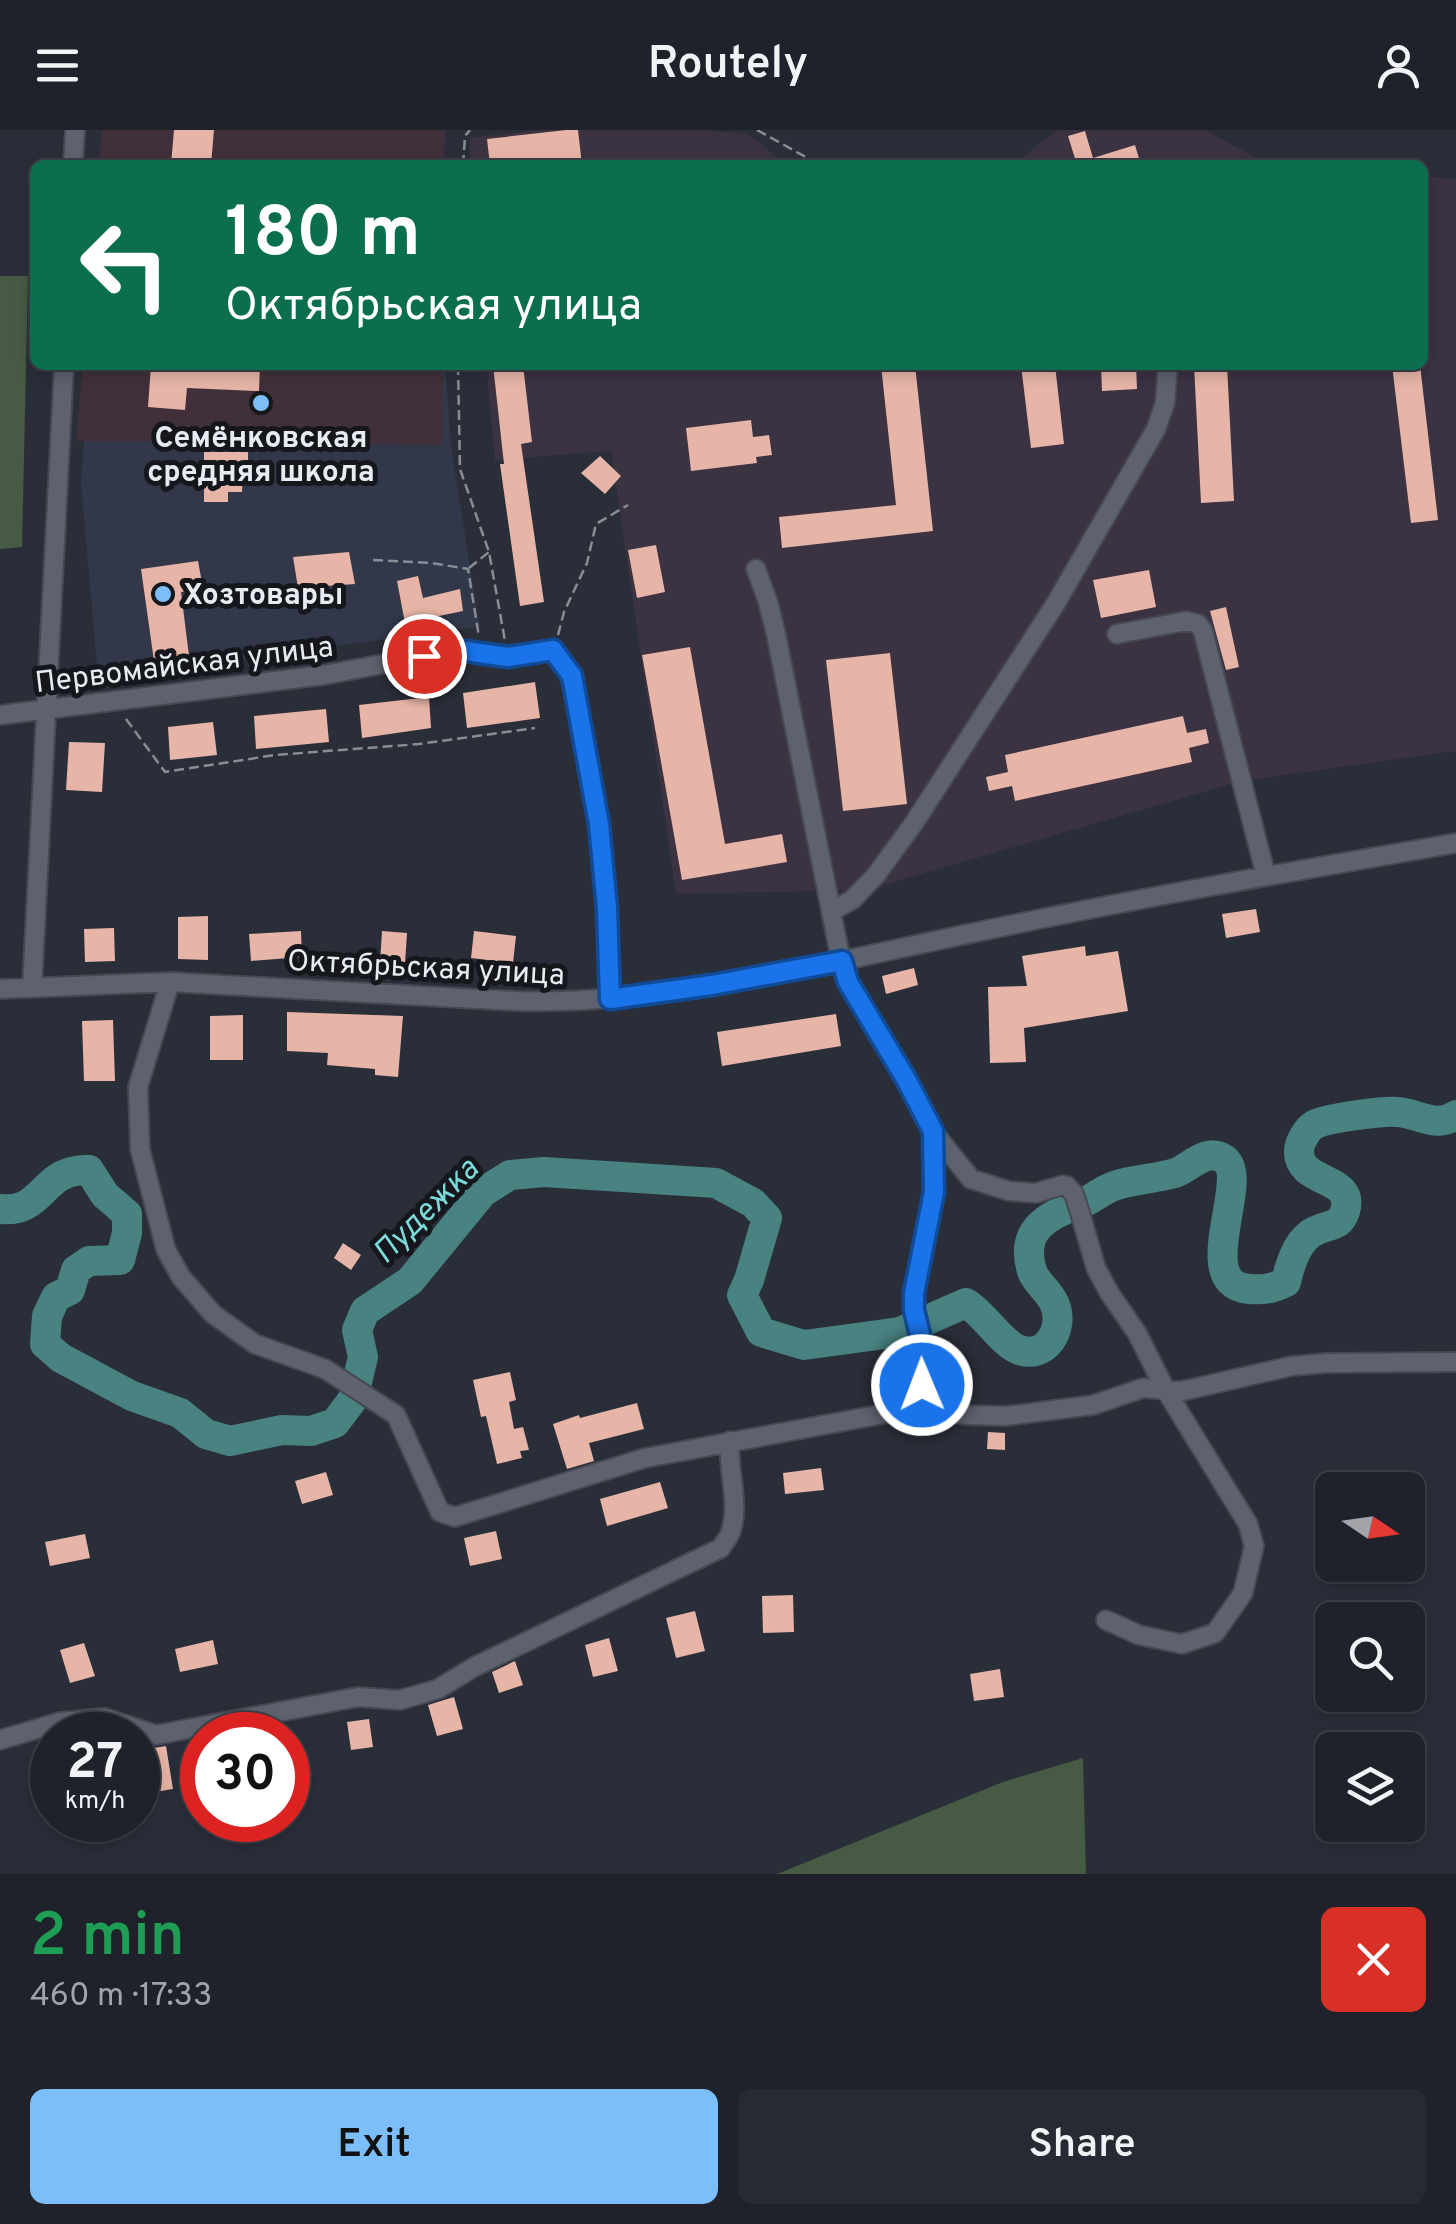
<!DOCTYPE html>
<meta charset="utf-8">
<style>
:root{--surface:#20222b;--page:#282a33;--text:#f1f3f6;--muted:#a2a4a9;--line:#3d3f47;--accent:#7cbef9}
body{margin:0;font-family:Overpass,sans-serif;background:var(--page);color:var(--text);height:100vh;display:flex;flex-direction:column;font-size:38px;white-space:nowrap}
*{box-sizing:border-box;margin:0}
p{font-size:32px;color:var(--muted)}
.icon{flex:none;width:55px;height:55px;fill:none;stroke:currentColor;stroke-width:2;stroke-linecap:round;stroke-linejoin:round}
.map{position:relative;height:1744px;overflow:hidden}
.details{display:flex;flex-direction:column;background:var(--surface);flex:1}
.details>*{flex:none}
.banner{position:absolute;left:30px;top:30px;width:1398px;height:210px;border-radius:15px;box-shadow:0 5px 15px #0003,0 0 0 2px var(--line);background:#0b6e4f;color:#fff;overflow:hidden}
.needle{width:65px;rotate:103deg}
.controls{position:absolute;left:1315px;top:1342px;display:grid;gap:20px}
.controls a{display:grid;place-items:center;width:110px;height:110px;border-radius:15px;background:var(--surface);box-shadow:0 5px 15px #0003,0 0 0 2px var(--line);font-size:50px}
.speed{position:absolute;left:30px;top:1582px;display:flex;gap:20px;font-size:50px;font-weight:700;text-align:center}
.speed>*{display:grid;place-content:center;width:130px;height:130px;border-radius:50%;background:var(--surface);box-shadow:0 5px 15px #0003,0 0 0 2px var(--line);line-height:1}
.speed small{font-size:25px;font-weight:400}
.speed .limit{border:15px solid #d22;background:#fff;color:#111}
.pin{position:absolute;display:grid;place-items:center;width:85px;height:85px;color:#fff;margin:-42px;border:5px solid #fff;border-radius:50%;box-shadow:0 2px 10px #0007}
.me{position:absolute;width:110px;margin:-55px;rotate:359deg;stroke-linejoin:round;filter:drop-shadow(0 0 8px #0008)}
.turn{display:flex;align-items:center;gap:35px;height:210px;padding:0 30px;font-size:45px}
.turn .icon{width:130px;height:130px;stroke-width:2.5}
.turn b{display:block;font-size:70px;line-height:85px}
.round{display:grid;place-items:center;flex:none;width:105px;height:105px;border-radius:15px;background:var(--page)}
.summary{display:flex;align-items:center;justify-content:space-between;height:170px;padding:0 30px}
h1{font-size:60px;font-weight:600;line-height:75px;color:#1e9e55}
.primary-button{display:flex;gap:20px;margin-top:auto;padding:20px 30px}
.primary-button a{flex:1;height:115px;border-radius:15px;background:var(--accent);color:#111;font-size:40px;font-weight:600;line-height:115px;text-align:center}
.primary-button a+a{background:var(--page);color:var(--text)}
header{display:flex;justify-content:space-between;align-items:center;height:130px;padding:0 30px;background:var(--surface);font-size:45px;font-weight:600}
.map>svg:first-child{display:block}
.built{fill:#323849}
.industrial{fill:#3b3242}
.education{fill:#41303b}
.green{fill:#465a44}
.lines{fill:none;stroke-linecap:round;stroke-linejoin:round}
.river{stroke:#488281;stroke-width:30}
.building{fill:#e6b5a7}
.minor-casing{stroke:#464952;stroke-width:22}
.path{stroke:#898d96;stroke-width:2.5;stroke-dasharray:10 5;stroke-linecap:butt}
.minor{stroke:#5d626e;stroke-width:18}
.route-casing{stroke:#114b97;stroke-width:25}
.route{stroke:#1a73e8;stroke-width:18}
.poi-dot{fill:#7cbef9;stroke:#15171c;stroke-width:4}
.labels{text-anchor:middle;stroke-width:10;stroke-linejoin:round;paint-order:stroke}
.poi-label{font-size:30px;font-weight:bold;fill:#e8ebf2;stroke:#15171c}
.street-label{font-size:30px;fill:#e8ebf2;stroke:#15171c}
.water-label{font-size:32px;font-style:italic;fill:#7cdbda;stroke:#15171c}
</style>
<header><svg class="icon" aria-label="menu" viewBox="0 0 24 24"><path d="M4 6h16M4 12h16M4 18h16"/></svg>Routely<svg class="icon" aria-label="person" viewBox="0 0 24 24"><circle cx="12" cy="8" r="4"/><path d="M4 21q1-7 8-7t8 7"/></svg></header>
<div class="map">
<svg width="1456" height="1744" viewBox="0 0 1456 1744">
<rect width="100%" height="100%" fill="#2a2e39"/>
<!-- built -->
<path class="built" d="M90,235H445L452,325L480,497L98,547L81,353Z"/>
<!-- industrial -->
<path class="industrial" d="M539,0H702L749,4L786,35H470V8Z
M1057,0H1205L1264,32L1297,35H1013Z
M1423,46L1456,49V621L1241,651L866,760L676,764L611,321L495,330L486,235H1422Z"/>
<!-- education -->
<path class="education" d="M102,0H445L444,35H99Z
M83,235H443V315L76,311Z"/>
<!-- green -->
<path class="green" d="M0,146H28L22,417L0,419Z
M1083,1628L1086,1744H777L1003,1652Z"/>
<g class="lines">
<!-- river -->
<path class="river" d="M1087,1071C1096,1066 1105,1059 1114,1056C1133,1049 1155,1049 1175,1043C1190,1038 1206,1017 1224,1029C1252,1048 1190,1154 1249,1159C1263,1160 1272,1159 1286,1152C1290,1134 1297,1110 1315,1101C1328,1094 1340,1098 1345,1081C1356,1045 1298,1055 1299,1021C1299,1013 1307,999 1314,995C1325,988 1383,981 1397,982C1418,983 1436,999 1456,985
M0,1079C45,1084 41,1038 89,1040L105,1065L127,1084V1103L120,1130L89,1131L76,1140L70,1160L56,1167L47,1186L45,1214L61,1228L132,1266L180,1283L206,1304L230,1311L282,1300L311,1301L335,1293L353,1269L363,1227L357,1200L365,1181L410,1151L483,1062L510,1045L544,1042L716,1053L753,1073L767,1088L749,1150L742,1165L761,1202L804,1215L900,1202L966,1173C984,1184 1001,1212 1017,1219C1046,1232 1066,1197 1054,1173C1049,1161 1036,1153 1032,1141C1022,1108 1037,1092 1064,1080"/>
</g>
<!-- building -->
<path class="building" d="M174,0H214L211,35H171Z
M566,0H578L582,35H490L487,9Z
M1085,1L1093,28L1135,15L1141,35H1077L1068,6Z
M151,235H260L259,261L187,258L185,280L148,277Z
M493,235H523L532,312L521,314L544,472L520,476L500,334H504Z
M881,235H915L933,401L782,418L779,387L896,375Z
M1021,235H1055L1064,314L1031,318Z
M1101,235H1136L1137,259L1102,261Z
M1194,235H1227L1234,371L1201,373Z
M1392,235H1420L1438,390L1411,393Z
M751,290L753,307L769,305L772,325L756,327L757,333L691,341L686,298Z
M204,322H248V337H243L242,362H228V372H204Z
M600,326L621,346L605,364L581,343Z
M656,415L665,462L637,468L628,420Z
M349,422L355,454L298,458L293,427Z
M198,431L203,458L181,462L189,526L154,531L141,439Z
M1149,440L1156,477L1101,488L1093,450Z
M418,446L423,468L460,459L463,481L405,493L397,451Z
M1226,477L1239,537L1226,540L1210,481Z
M690,517L725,714L782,704L787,732L682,750L642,525Z
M890,523L907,674L843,681L826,530Z
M535,552L540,588L467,598L463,563Z
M429,567L431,598L362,608L359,575Z
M326,579L329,612L256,619L254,586Z
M1183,586L1187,603L1206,599L1209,613L1189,618L1192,632L1015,671L1012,656L989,661L986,647L1008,642L1005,625Z
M213,592L217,625L170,630L168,597Z
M69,612L105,613L102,662L66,660Z
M1256,779L1260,802L1226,808L1222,784Z
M208,786V830L178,829V787Z
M114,798L115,831L85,832L84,799Z
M301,801L302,827L251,831L249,804Z
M382,801L407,803L405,834L380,833Z
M474,801L516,806L513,833L471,828Z
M1085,816L1086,826L1118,821L1128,881L1024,898L1026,932L990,933L988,857L1027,856L1022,826Z
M914,838L918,855L886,864L882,846Z
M287,882L403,886L398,947L375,945V939L327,935L328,923L287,921Z
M836,884L841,916L722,936L717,902Z
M243,885V930H210V886Z
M113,890L115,951H84L82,891Z
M343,1113L361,1125L351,1140L334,1128Z
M510,1242L516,1270L509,1272L514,1299L523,1297L529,1320L520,1321L522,1328L497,1334L486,1286L481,1287L473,1250Z
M637,1273L644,1299L589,1313L594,1331L567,1339L553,1294L579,1285L580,1288Z
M988,1302L1005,1303V1320L987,1319Z
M821,1338L824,1360L785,1364L783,1343Z
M326,1342L333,1365L302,1374L295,1351Z
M660,1352L668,1378L607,1396L600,1369Z
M496,1401L502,1429L470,1436L464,1408Z
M85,1404L90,1428L50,1436L45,1412Z
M793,1465L794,1502L763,1503L762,1466Z
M695,1481L705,1521L676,1528L666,1488Z
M609,1508L618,1541L593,1547L585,1515Z
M213,1510L218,1534L180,1542L175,1519Z
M84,1513L95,1546L70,1553L60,1520Z
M515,1531L523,1555L499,1563L492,1542Z
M1000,1539L1004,1567L974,1571L970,1544Z
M454,1567L463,1599L437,1606L428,1575Z
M369,1589L373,1617L351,1620L347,1592Z
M275,1595L276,1605H248L247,1601Z
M166,1616L173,1659L149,1663L141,1620Z"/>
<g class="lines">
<!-- minor casing -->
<g class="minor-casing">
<path id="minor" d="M73,35L75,0
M1117,504L1186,491L1198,494L1203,501L1266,746
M0,585L324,545L458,520L508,527L553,521L571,545L599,694L607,778L610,869
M832,781L853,769L876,745L914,693L1056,473L1156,299L1165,273L1168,235
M170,852L138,957L140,1019L166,1120L181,1147L213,1184L255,1214L325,1239L396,1285L440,1382L455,1387L645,1328L921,1277V1209L914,1180V1163L934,1061L933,1001L906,949L848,852L841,831L776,504L768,472L756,439
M32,858L64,235
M0,859L170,852L516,871C670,875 822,834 972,803C1133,769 1294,741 1456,713
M934,1003L971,1049L1009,1061L1036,1063L1063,1055L1067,1056L1074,1064L1081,1086L1096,1138L1110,1164L1137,1203L1165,1259L1248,1394L1254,1416L1243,1463L1215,1503L1182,1514L1139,1505L1106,1490
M921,1277L966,1285L1006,1286L1093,1275L1143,1258L1182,1261L1292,1236L1326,1233L1456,1232
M0,1610L60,1592L105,1588L156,1605L358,1567L400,1570L438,1559L474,1537L721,1418C721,1417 730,1405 730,1404C741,1375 727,1341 730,1311"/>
</g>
<!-- path -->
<path class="path" d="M757,0L813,31
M463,35L465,6L470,0
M458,235L460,339L489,422L505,511
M373,430L432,433L468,439L479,507
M469,438L489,422
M558,505L564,482L587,433L596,394L628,375
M126,589L165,642L275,625L419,614L535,598"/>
<!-- minor -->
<use href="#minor" class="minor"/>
</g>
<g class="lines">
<!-- route casing -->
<g class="route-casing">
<path id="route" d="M424,526L458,520L508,527L553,520L572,546L599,694L607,778L610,869L712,855L842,831L848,852L906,949L933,1001L934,1062L914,1163V1180L921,1209L922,1255"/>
</g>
<!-- route -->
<use href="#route" class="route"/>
</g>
<!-- markers -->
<g class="poi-dot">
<circle cx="261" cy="273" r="10"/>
<circle cx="163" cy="464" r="10"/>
</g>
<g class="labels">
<!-- poi labels -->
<g class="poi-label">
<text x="261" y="317">Семёнковская<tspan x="261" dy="34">средняя школа</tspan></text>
<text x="183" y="474" text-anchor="start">Хозтовары</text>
</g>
<!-- street labels -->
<g class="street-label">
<text transform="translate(184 534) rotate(-7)" y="10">Первомайская улица</text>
<text transform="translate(426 837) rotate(3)" y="10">Октябрьская улица</text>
</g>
<!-- water labels -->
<g class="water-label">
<text transform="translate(425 1080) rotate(-45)" y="11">Пудежка</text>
</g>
</g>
</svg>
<div class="controls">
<a><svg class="needle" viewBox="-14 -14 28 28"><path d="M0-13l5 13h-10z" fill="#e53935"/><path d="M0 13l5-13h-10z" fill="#a2a4a9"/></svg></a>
<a><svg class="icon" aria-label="search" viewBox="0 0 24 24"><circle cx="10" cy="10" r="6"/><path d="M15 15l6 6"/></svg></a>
<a><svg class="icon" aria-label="layers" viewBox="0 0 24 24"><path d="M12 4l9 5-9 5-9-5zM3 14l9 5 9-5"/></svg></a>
</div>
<div class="speed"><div>27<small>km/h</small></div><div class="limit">30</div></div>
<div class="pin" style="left:424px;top:526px;background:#d93025"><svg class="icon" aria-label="arrive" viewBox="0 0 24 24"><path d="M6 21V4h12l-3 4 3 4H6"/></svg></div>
<svg class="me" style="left:922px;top:1255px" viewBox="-20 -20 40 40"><circle r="17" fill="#1a73e8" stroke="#fff" stroke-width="3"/><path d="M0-11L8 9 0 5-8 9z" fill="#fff"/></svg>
<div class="banner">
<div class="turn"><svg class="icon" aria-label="left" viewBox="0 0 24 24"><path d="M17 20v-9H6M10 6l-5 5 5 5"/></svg><div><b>180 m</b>Октябрьская улица</div></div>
</div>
</div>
<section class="details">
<div class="summary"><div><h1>2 min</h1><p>460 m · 17:33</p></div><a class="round" style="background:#d93025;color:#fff"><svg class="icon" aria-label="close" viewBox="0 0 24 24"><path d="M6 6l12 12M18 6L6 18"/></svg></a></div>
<div class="primary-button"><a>Exit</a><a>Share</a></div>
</section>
